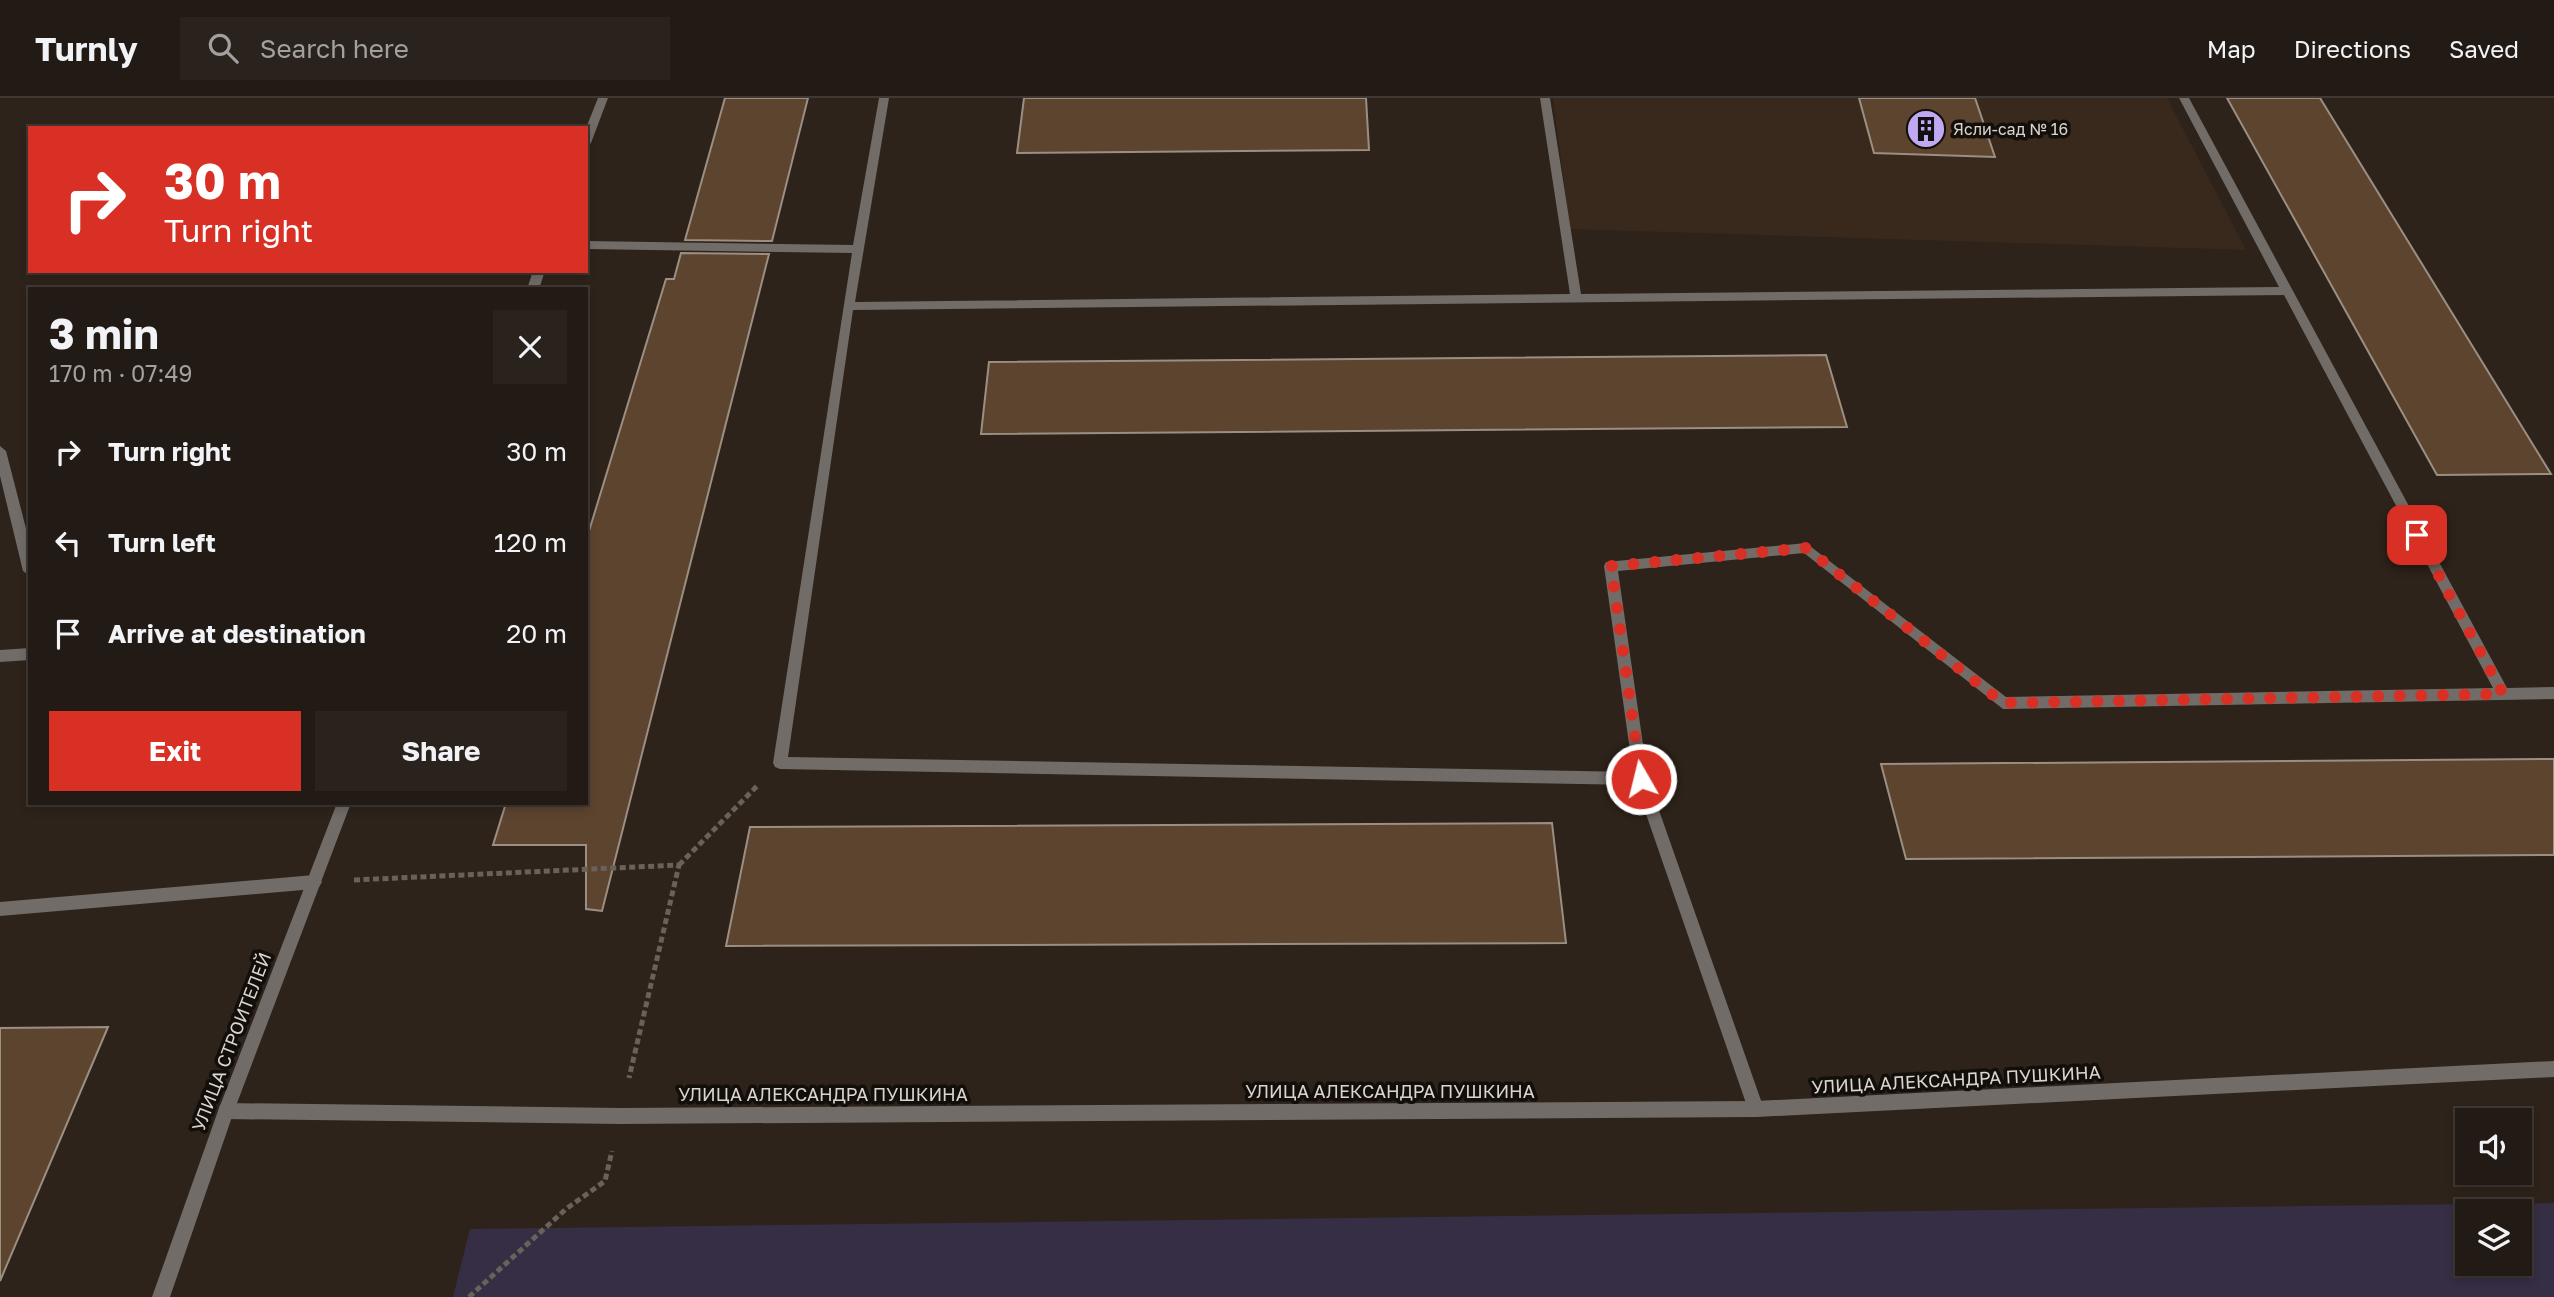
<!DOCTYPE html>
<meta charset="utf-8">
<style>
:root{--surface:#221a14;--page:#2a231d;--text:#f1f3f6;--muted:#a2a1a0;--line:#3f3834;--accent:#d93025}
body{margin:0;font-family:"Golos Text",sans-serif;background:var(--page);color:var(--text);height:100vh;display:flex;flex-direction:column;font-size:26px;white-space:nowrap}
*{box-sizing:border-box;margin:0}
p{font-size:23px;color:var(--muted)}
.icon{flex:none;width:38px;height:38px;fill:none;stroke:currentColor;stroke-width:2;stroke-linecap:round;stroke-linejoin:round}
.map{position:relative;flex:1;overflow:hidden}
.panel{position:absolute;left:28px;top:189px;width:560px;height:518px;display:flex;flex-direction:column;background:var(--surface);border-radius:0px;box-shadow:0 4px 10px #0003,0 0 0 2px var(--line)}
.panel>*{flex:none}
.guide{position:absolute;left:28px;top:28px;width:560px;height:147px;border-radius:0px;box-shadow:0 4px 10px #0003,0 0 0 2px var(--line);background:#d93025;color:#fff;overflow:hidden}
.fabs{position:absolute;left:2455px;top:1010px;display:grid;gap:14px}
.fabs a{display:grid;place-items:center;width:77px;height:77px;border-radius:0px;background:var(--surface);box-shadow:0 4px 10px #0003,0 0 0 2px var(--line);font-size:35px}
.pin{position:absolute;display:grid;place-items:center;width:60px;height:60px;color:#fff;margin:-30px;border-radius:14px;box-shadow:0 4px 10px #0006}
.me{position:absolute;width:77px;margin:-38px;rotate:352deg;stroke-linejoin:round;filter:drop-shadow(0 0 5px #0008)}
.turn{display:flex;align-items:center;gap:24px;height:147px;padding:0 21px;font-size:32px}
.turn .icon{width:91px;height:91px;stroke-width:2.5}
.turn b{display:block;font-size:49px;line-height:60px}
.round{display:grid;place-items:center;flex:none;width:74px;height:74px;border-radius:0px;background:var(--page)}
.head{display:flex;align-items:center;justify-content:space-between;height:119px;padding:0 21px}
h1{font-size:42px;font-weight:700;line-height:52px}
.cta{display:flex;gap:14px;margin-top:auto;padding:14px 21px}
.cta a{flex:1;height:80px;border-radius:0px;background:var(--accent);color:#fff;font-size:28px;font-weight:700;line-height:80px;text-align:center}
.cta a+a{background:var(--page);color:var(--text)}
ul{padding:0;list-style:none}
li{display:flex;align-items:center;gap:21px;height:91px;padding:0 21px}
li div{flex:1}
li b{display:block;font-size:26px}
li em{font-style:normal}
header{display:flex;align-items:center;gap:42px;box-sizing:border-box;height:98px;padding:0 35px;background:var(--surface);border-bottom:2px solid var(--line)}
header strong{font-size:33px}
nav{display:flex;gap:38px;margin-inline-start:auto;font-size:24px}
.search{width:490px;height:63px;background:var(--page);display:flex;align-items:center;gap:18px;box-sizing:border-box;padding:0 24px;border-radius:0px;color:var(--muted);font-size:26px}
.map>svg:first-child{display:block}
.built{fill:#38291c}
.green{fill:#352e44;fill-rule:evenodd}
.building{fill:#5c442f;stroke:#9b8f84;stroke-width:2}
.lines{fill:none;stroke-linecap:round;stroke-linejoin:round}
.path{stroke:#6a6159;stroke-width:5;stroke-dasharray:6 3.5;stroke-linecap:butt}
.service{fill:#716c67;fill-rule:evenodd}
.minor{fill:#716c67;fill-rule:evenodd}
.tertiary{fill:#716c67;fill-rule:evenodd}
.route{stroke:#d93025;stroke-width:12;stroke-dasharray:0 21.6}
.labels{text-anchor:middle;stroke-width:7;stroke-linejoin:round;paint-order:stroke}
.far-poi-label{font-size:16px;fill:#dbd4ce;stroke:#120e0a;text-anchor:start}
.street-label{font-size:18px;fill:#dbd4ce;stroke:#120e0a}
</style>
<header>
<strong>Turnly</strong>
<div class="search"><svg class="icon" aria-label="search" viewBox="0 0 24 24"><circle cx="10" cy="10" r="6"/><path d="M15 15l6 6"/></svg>Search here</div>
<nav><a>Map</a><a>Directions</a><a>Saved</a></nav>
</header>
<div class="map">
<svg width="2554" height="1199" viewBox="0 0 2554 1199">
<rect width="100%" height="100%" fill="#2d231a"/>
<!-- built -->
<path class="built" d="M1553,0H2167L2246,152L1570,131Z"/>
<!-- green -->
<path class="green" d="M2554,1105V1199H453L470,1131ZM2468,1113H2520V1166H2468Z"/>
<!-- building -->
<path class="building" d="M725,0H808L772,143L685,142Z
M1024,0H1366L1369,52L1017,55Z
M1859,0H1975L1995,59L1874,55Z
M2227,0H2320L2551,376L2437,377Z
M681,155L769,156L602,813L586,811V747H493L506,705H586V443L666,181H674Z
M1826,257L1847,329L981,336L989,264Z
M2554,661V757L1906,761L1881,666Z
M1552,725L1566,845L726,848L750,729Z
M108,929L0,1183V930Z"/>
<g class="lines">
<!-- path -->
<path class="path" d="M679,767L757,688
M354,782L679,767L629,980
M469,1199L566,1111L605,1083L612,1053"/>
<!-- service -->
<path class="service" d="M879,0H889L855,204L1570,196L1540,0H1550L1581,196L2279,189L2179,0H2189L2507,590L2554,589V601L2003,611L1804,455L1618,473L1648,681L1764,1011L1762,1017L1756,1019L1750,1017L1748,1011L1636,687L780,671L775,669L773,665L852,155L586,151V143L853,147ZM2284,197L2493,590L2006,599L1806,445L1606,464L1604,468L1633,674L788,659L853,212Z
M0,348L6,353L30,446V478L23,473L0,378Z
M30,550V562L0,564V552Z
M314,777L319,779L322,784L319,789L314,791L0,818V804Z"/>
<!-- minor -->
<path class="minor" d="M2554,963V979L1756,1019L620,1026L226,1021L220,1019L218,1013L220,1007L226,1005L620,1010L1756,1003Z"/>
<!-- tertiary -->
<path class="tertiary" d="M598,0H608L591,45L586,48V30Z
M533,173H545L539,191H527Z
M337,705H351L234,1013L170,1199H152L218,1013Z"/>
</g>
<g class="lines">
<!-- route -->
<path class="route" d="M1641,681L1611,468L1806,450L2003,605L2503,596L2417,437"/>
</g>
<!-- icons -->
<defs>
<g id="building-disc" transform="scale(2.0125)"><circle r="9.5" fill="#c1a8f3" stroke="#120e0a"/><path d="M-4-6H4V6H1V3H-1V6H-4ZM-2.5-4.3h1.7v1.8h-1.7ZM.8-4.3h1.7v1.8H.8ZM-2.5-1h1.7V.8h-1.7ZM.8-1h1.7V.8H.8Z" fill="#111"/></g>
</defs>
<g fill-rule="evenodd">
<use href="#building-disc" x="1926" y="31"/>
</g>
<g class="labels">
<!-- far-poi labels -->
<g class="far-poi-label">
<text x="1953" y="37">Ясли-сад № 16</text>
</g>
<!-- street labels -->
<g class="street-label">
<text transform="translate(232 944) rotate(-69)" y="6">УЛИЦА СТРОИТЕЛЕЙ</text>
<text transform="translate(1956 982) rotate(-3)" y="6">УЛИЦА АЛЕКСАНДРА ПУШКИНА</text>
<text x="1390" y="1000">УЛИЦА АЛЕКСАНДРА ПУШКИНА</text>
<text x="823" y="1003">УЛИЦА АЛЕКСАНДРА ПУШКИНА</text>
</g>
</g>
</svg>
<div class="fabs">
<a><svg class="icon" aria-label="sound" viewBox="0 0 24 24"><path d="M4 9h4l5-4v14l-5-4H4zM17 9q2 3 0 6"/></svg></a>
<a><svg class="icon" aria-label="layers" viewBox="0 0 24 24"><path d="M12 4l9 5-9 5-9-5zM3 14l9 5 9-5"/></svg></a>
</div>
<div class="pin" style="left:2417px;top:437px;background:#d93025"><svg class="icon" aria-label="arrive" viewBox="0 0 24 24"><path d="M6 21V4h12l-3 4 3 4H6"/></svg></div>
<svg class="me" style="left:1641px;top:681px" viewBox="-20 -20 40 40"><circle r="17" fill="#d93025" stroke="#fff" stroke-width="3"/><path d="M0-11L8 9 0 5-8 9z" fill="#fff"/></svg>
<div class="guide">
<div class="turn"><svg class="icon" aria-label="right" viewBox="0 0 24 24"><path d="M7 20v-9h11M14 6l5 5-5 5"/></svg><div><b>30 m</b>Turn right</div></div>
</div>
<section class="panel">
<div class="head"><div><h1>3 min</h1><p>170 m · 07:49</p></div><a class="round"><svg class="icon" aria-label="close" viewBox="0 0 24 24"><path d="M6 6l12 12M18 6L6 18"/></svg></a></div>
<ul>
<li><svg class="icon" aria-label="right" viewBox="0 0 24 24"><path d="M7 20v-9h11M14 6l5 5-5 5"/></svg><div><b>Turn right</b></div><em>30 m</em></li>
<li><svg class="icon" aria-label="left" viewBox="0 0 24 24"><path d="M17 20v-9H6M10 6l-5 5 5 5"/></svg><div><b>Turn left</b></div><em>120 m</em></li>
<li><svg class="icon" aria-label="arrive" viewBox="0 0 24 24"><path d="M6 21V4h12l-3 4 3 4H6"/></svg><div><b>Arrive at destination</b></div><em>20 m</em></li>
</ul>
<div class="cta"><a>Exit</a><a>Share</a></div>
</section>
</div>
